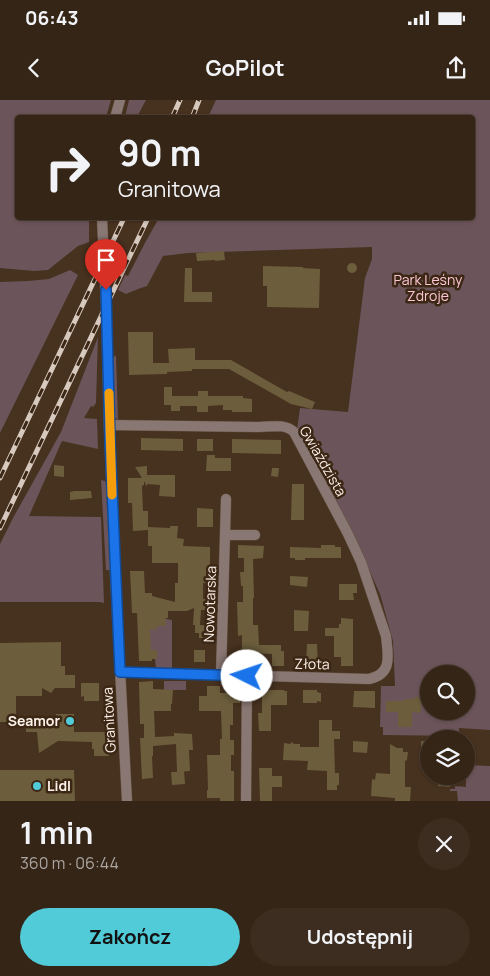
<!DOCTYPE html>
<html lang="pl">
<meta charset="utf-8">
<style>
:root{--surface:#352517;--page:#3d2d20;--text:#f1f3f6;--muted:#aaa5a1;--line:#4f4236;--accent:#52cbd9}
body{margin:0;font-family:Manrope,sans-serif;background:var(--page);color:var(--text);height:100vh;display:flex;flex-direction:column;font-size:19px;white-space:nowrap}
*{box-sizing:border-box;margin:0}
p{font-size:16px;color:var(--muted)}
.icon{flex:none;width:28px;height:28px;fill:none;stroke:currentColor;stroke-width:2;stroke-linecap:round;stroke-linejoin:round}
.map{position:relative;height:701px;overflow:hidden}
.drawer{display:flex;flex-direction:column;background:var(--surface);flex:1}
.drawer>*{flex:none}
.top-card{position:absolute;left:15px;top:15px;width:460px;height:105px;border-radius:5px;box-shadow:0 1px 4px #0004,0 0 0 1px var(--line);background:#352517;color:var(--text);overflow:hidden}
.tools{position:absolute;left:420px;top:565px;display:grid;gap:10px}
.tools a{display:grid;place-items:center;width:55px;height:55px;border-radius:50%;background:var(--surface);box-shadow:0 1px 4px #0004,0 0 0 1px var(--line);font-size:25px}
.pin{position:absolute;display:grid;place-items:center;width:42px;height:42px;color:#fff;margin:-51px -21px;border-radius:50% 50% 50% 0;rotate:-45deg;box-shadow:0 0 5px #0007}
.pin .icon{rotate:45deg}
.me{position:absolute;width:55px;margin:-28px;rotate:274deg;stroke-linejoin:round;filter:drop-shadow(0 0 4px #0008)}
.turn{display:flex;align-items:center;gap:18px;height:105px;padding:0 20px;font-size:22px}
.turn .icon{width:65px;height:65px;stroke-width:2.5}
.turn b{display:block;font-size:35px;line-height:42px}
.round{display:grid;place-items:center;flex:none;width:52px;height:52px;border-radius:26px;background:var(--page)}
.headline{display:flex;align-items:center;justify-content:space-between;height:85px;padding:0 20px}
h1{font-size:30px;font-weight:700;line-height:38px}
.cta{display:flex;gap:10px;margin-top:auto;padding:10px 20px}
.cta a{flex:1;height:58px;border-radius:30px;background:var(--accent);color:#111;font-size:20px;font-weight:700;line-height:58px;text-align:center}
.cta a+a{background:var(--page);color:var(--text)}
.status{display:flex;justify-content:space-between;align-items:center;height:35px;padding:0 25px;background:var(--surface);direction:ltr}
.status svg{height:14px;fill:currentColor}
header{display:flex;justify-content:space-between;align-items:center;height:65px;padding:0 20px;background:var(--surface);font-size:22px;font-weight:700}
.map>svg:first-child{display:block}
.green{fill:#6b545a;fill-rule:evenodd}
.building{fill:#6c5e3c}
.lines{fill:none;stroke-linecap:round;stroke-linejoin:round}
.minor-casing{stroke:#64503f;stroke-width:11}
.tertiary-casing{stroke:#64503f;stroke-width:11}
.minor{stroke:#897773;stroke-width:10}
.tertiary{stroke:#897773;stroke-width:10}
.rail-casing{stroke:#d7c9be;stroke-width:5}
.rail{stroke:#3c2715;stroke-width:3;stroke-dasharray:9;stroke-linecap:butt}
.route-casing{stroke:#114b97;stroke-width:12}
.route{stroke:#1a73e8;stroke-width:9}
.slow{stroke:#f59e0b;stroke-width:9}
.poi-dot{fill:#52cbd9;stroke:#3c2715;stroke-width:2}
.labels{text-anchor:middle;stroke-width:5;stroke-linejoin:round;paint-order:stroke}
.park-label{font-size:14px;fill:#fdc6d5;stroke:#3c2715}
.street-label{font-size:14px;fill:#fef2ea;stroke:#3c2715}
.poi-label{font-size:14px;font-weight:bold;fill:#fef2ea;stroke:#3c2715;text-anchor:end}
</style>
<div class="status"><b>06:43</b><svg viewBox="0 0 49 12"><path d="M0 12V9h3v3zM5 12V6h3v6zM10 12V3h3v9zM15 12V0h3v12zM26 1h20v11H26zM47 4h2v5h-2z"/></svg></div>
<header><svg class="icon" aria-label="back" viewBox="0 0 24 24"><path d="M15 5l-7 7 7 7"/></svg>GoPilot<svg class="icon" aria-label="share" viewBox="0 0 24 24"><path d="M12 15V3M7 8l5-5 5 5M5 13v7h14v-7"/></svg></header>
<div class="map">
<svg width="490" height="701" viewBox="0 0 490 701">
<rect width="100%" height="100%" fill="#47311f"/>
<!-- green -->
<path class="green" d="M0,0H111L106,17L18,18V118H89V142L78,146L48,170L34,171L0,168Z
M129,0H146L137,17H125Z
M216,0H490V630L459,628V636L383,635V627H380L381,586H395L393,541L380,494L361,452L297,330L300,308L348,312L365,178L372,159V147L188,153L163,156L147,186L138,189L126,194L118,190L125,175L128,176L146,141L159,118H472V18L208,17ZM429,574H466V611H429Z
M70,170L78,175L0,333V182L28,181L49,179Z
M98,237L96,303L93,307L91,306L84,318L97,319L98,349L62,341L29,416L101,417L104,503L99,502H0V444L13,418L61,332Z
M116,255L118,320L114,317L113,258Z
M101,380L105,381L106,383L110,470H106Z
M166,519L172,520V569L156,568L155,559H157V551H151V548H149L150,529H155L156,527H158V526H166Z
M164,581H186V590H164Z
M466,665L490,666V701H458L457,691H450V689H455V686L466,687Z"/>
<!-- building -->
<path class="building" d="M224,151L225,160L215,161V160L197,161L196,153Z
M347 168a5 5 0 1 1 10 0a5 5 0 1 1-10 0Z
M263,166L303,167V168L320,169L319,208L267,207V186H263Z
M185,168H192V192H212V202H184Z
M128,232H153V263H169L168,249L195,248V260H231L287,292L289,291L315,302L312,309L291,304L229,269H192V271L167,272V274L129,275Z
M164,287H172V296H198V291H208V296H243V298L252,299V312H232V310H223V305L208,306V312H197V306H180V311H171V305H164Z
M141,338L183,339V351L141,350Z
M197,339H213V351H197Z
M232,339L281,340V354L232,353Z
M207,355H215V358H231V371H206Z
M54,365L64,366V377L54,376Z
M147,366V375H175V397L159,396L160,385L147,384V387L144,381V385L142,386L143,411H148V427L170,428V426H178L177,438L184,439L183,446L210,447V472H212V484L203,483V499H207V510H201L200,525L211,526V538H199V533H195V525H199H193L194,508L187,511H168V518H166V526H158V527H156V530L150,529L151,548V550H157V559H152V561H139L137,513H132L130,471H144L145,493H152V496L175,502V483H178V463H152V446H148V430L133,431L132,403H128V378H142L135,367Z
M272,368H279L278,377L271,376Z
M292,384H304V420H291Z
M74,391H91L92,398L70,400V392Z
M197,408L213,409V427H197Z
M238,445L264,446L263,458L253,459L254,498H253V525H258L259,545H281V551H284V566H272V554L251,553V562H238V550H242V535L238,536L237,502H243V486H241L240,472H244V458H238Z
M321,445H335V447H341V458H305V460H295V458H290V447L321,448Z
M290,476L308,477L307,487L290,485Z
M339,484H357V493H353L354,500H339Z
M294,510L309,511L308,531H294Z
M341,518L353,519V566H341V557H334V536H325V528H339V524H341Z
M61,542V566H65V575H75V588H55L51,593L42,588V596H16V617H11V622H0V543Z
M307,544H317L318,566H306Z
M194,550H205V562H194Z
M153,581V589L173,590L172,604H171V611H154L155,637L174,636V633L192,634L193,650H189L190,671L177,672L176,644L153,646V656H152L153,678L142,679L140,638H144V624H140L139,582Z
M81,583H99V601H84V596L81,597Z
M207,586H220V593H240V603H233V625H230V640H234V655H231V671H234V701H220V698H207V690H208L207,655H220V639H222L221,611H199V596H207Z
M266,590H284V591H287V605H271V631H259L258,613H262V591H266Z
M303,590H317V592L321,593V602L317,601V603H303Z
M354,591H375V608L353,607Z
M417,596L421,601V613L412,612V627H398V612H386V601H403L405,599H414Z
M56,614H74V632H109V656H94V649H92V642L58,641L39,653L37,632H26V623L56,622Z
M319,620H332V631H340V639H334L335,673H339V685H337V690H327V671L307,670L308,661L283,660L284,643L290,644L292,642L294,644H300V647H319Z
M353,641L368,642L367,653L353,652Z
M421,641H429V658H421Z
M390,644L397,648H403V652H408L407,660L405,661V687H411L410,701H395V698L371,696L372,679L375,680L376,673L390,674Z
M259,668H272V676H282V687H272V701H260Z
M0,670H74L75,701H0Z
M184,671L185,684L172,685L171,672Z
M439,676H450V687L438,686Z"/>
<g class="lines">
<!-- minor casing -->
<g class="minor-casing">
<path id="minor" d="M109,325L259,327C270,327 285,323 294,332L348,434L361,462L386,536C388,555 393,574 369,579L120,572
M225,435H255
M221,575L226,399
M246,701L247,576"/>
</g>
<!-- tertiary casing -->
<g class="tertiary-casing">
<path id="tertiary" d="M115,18L120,0
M102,118L106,205L109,325L115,473L127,701"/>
</g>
<!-- minor -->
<use href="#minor" class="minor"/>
<!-- tertiary -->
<use href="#tertiary" class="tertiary"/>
<!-- rail casing -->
<g class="rail-casing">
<path id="rail" d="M172,18L180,0
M192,18L199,0
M0,378L124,118
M0,428L148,118"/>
</g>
<!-- rail -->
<use href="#rail" class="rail"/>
</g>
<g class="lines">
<!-- route casing -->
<g class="route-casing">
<path id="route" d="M106,190L110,342L120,572L247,576"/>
</g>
<!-- route -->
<use href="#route" class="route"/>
<!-- slow -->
<path class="slow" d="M109,293L112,395"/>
</g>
<!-- markers -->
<g class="poi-dot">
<circle cx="70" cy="621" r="5"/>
<circle cx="37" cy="686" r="5"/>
</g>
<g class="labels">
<!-- park labels -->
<g class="park-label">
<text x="428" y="185">Park Leśny<tspan x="428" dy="16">Zdroje</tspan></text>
</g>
<!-- street labels -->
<g class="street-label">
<text transform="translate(323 361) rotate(60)" y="5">Gwiaździsta</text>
<text transform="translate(210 504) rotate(-88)" y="5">Nowotarska</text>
<text transform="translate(312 564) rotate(1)" y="5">Złota</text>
<text transform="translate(109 620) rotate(-93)" y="5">Granitowa</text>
</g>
<!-- poi labels -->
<g class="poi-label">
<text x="60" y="626">Seamor</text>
<text x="47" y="691" text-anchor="start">Lidl</text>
</g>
</g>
</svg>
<div class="tools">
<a><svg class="icon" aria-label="search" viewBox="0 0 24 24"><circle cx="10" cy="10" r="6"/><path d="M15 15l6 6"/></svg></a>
<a><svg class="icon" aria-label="layers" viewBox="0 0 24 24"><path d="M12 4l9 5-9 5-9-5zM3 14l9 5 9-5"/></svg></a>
</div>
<div class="pin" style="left:106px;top:190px;background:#d93025"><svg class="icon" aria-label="arrive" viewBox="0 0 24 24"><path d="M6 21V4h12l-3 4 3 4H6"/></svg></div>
<svg class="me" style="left:247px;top:576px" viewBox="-20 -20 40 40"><circle r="19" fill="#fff"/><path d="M0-13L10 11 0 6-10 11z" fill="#1a73e8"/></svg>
<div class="top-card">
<div class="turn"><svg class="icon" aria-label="right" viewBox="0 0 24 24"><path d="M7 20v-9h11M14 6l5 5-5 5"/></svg><div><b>90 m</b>Granitowa</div></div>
</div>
</div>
<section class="drawer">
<div class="headline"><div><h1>1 min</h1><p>360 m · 06:44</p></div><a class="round"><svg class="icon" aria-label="close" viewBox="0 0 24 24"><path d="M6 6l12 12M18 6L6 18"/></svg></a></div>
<div class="cta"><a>Zakończ</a><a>Udostępnij</a></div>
</section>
